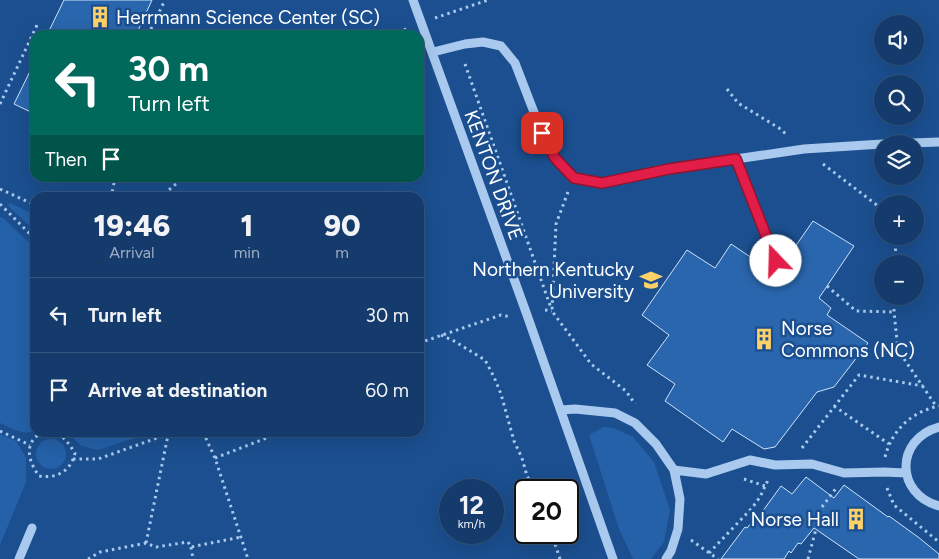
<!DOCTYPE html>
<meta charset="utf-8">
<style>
:root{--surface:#143b6b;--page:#214673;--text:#f1f3f6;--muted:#9dadc1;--line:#33557e}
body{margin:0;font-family:Figtree,sans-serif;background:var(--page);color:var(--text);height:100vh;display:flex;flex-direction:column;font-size:19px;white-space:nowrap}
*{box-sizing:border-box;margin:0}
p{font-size:16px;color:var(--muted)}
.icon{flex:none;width:28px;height:28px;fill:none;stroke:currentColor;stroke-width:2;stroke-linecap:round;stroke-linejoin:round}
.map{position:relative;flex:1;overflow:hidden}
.panel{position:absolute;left:30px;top:192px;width:394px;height:245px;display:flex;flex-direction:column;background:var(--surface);border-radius:15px;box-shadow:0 5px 20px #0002,0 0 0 1px var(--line)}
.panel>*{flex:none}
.top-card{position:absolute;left:30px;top:30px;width:394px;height:152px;border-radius:15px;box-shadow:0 5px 20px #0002,0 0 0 1px var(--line);background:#00695c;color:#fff;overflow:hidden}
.buttons{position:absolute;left:874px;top:15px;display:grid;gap:10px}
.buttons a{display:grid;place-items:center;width:50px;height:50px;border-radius:50%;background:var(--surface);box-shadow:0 5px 20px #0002,0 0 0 1px var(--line);font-size:25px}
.speed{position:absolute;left:439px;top:479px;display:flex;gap:10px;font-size:25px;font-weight:700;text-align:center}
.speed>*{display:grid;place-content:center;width:65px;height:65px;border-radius:50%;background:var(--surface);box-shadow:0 5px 20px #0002,0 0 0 1px var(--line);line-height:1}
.speed small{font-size:12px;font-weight:400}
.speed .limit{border:2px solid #111;border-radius:8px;background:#fff;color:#111}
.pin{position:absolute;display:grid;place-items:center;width:42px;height:42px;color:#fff;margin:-21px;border-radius:10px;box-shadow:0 2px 8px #0006}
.me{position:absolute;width:55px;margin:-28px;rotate:339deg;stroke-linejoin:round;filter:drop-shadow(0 0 4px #0008)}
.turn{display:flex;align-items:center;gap:18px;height:105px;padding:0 15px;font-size:22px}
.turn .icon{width:65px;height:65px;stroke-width:2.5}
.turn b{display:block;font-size:35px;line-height:42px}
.then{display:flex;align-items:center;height:48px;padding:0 15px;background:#0003;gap:10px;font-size:19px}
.eta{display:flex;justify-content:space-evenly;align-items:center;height:85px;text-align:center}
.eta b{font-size:30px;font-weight:800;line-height:35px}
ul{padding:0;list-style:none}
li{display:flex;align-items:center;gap:15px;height:75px;padding:0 15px;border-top:1px solid var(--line)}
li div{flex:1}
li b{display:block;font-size:19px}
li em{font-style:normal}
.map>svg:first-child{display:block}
.green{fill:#2461a8}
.building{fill:#2a66ad;stroke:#cfe3fa}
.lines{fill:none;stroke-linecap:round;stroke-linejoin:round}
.path{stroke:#a9c9ee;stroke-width:3;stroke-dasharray:2.5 4;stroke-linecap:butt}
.minor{stroke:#a9c9ee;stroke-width:9}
.route-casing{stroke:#92132f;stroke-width:12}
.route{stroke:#e11d48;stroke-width:9}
.labels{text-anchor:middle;stroke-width:5;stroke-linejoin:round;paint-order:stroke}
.poi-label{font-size:19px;fill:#fff;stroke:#1b4f8f;text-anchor:start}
.street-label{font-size:19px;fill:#fff;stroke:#1b4f8f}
</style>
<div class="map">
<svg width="939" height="559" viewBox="0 0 939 559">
<rect width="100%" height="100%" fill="#1b4f8f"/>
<!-- green -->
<path class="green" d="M10,203L35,215V231L8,206Z
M2,217L35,248V430L26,433L15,430L0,423V218Z
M603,427L614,428L633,437L654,462L670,510L664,542L651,559H633L619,529L589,435Z
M68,433V432L150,433L98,450L82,446L69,435Z
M0,434L16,441L26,458V482L0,545Z
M36 454a15 15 0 1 1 30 0a15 15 0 1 1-30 0Z"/>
<!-- building -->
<path class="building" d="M64,0H152L136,35H47Z
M35,61V114L14,104Z
M813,221L854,246L819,298L831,308L827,315L868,343L834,387L817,392L775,447L764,449L732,429L723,442L665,401L675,384L647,365L669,335L642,315L687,250L715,268L731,244L764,266L770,263L773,266L778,267L782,262V258L790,254Z
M806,477L834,498L844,485L888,517L889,516L918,537L939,554V559H859L814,528L801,544L798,543L791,553L789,551L784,559H721L745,527L747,528L752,522L754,523L781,486L792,494Z"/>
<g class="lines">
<!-- path -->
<path class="path" d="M435,18L488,0
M148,35L165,0
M392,35L408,28
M465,64L551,308
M727,89L738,103L779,128L787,135
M0,104L38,23
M823,164L882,209
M0,189L35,205
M568,192L556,224L552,311L591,364L626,391L635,404
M111,198L115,178
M159,198L176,184L182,178
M0,204L35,239
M895,264L896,236
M827,286L856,311L894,312
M894,296V312L898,350L936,406
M545,310L552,311
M441,335L454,341L485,360L494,377L501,394L514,441L522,458L527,476L535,490
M419,343L501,315L511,317
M834,406L889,444
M0,431L30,445
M43,432C23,442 28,461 39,476C57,479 71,471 75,453C69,444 64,436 54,432
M203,432L215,458L248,559
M802,448L859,375L923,386
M885,457C892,430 911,412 939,406
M215,458L282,432
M73,459H98L171,433
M744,479L765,486
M887,488L894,505L939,542
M822,507L837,487
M568,521V523
M551,532L560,559
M691,540L718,559
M146,543L167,440L170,433
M191,547L193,559
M709,553L752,508L760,497L768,480
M88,559L100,552L146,543L156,547L188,542L191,547L241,537
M808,559L816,529L821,520"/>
<!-- minor -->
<path class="minor" d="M413,0L527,315L613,559
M433,52L465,44L483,42L501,46L515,63L542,133L555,158L573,178L602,183L669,169L736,159L804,149L882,144
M883,144L939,142
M736,159L776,261
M561,410L575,409L615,413L635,423L656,444L674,470L680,499L678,529L671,551L666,559
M939,427C895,439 895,494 939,506
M674,470L706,474L750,460L775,465L812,464L844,473L884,472L906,473
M19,559L32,528"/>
</g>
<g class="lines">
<!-- route casing -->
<g class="route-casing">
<path id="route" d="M542,133L555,158L574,178L602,183L669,169L736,159L776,261"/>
</g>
<!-- route -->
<use href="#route" class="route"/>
</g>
<!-- icons -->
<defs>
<g id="building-bare" transform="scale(1.725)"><path d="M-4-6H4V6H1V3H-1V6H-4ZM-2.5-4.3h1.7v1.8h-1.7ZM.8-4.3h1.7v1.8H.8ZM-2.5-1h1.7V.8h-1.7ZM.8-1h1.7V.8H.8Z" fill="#ffd166" stroke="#1b4f8f" stroke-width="2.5" paint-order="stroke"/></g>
<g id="university-bare" transform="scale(1.725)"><path d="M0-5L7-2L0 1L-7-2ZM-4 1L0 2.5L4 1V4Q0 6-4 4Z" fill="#ffd166" stroke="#1b4f8f" stroke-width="2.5" paint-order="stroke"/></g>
</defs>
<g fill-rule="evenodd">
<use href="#building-bare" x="100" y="17"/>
<use href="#university-bare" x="651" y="280"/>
<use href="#building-bare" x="764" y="339"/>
<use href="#building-bare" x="856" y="519"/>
</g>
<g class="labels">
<!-- poi labels -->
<g class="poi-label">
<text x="116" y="24">Herrmann Science Center (SC)</text>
<text x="634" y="276" text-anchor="end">Northern Kentucky<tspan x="634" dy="22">University</tspan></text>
<text x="781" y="335">Norse<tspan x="781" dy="22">Commons (NC)</tspan></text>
<text x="839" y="526" text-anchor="end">Norse Hall</text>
</g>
<!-- street labels -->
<g class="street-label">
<text transform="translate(494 175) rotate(70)" y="7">KENTON DRIVE</text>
</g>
</g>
</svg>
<div class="buttons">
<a><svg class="icon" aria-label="sound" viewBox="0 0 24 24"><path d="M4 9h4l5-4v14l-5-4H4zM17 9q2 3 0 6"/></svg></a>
<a><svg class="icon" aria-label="search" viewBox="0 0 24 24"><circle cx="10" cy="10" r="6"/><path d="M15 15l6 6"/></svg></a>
<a><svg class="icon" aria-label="layers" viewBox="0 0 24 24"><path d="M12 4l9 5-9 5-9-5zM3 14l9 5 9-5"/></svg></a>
<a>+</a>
<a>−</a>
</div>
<div class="speed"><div>12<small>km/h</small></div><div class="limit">20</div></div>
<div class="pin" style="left:542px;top:133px;background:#d93025"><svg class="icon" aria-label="arrive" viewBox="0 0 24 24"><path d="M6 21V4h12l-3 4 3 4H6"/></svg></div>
<svg class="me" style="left:776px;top:261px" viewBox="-20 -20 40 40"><circle r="19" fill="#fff"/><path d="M0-13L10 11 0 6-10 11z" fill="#e11d48"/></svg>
<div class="top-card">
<div class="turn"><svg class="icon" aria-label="left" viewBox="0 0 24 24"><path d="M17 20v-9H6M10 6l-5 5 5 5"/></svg><div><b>30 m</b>Turn left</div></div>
<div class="then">Then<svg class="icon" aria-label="arrive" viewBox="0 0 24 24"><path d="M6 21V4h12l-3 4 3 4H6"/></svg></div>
</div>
<section class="panel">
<div class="eta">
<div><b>19:46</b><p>Arrival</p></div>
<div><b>1</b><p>min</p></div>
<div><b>90</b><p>m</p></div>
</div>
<ul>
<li><svg class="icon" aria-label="left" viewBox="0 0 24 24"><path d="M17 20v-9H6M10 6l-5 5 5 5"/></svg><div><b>Turn left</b></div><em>30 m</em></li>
<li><svg class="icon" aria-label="arrive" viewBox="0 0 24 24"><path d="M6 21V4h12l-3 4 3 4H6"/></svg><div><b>Arrive at destination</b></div><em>60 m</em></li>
</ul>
</section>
</div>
